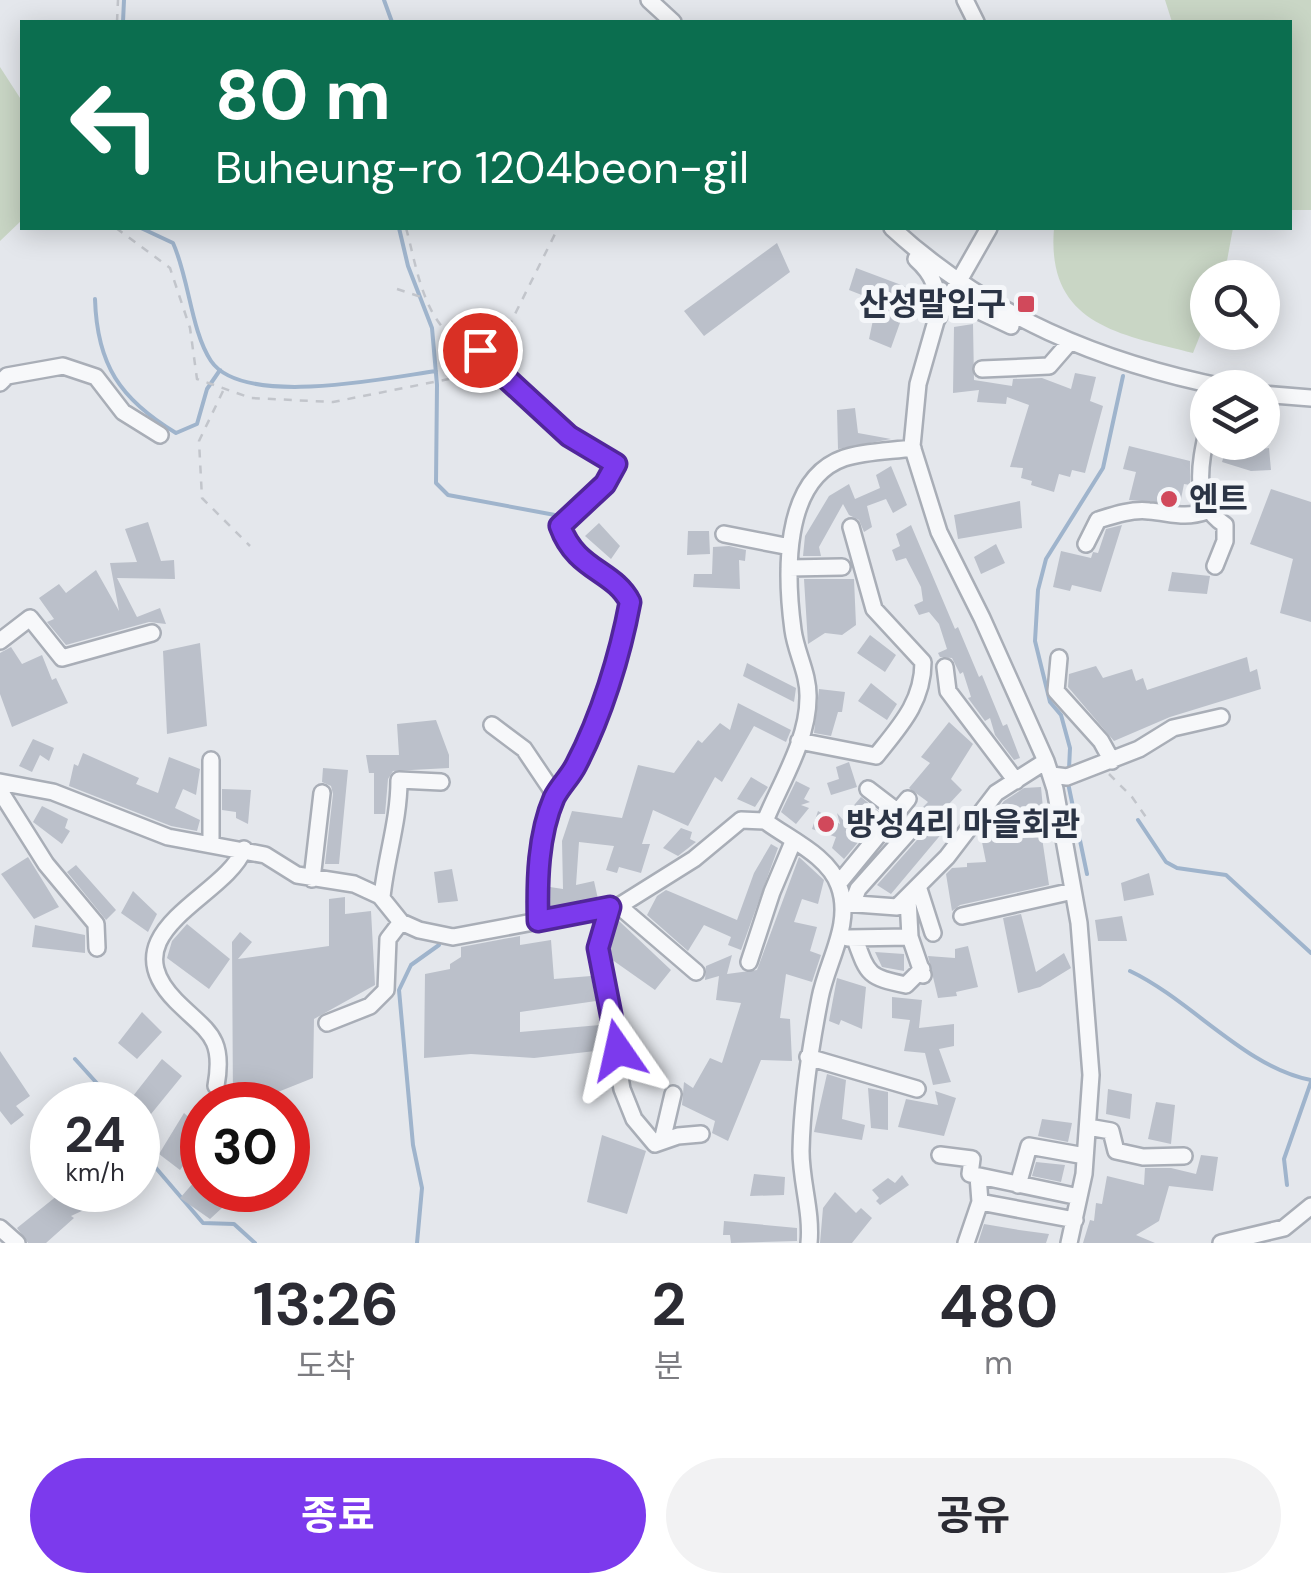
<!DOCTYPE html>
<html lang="ko">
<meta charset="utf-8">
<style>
:root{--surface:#fff;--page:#f2f2f3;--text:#2b2b33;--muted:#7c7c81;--accent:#7c3aed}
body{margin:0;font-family:"DM Sans","Noto Sans KR",sans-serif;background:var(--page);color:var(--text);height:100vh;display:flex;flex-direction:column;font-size:38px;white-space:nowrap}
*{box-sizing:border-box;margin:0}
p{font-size:32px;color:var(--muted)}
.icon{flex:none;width:55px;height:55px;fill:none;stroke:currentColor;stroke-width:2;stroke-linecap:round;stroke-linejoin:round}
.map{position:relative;height:1243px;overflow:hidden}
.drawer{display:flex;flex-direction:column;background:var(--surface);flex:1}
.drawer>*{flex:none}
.banner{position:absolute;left:20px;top:20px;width:1272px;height:210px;border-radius:0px;box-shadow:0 5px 25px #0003;background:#0b6e4f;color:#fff;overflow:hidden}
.tools{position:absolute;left:1190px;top:260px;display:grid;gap:20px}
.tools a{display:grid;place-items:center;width:90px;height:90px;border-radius:50%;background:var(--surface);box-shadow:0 5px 25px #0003;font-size:50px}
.speed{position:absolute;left:30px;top:1082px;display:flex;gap:20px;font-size:50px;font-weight:700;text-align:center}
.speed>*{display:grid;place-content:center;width:130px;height:130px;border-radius:50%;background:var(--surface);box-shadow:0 5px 25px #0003;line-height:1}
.speed small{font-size:25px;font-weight:400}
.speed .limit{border:15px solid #d22;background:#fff;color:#111}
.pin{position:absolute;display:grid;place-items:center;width:85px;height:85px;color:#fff;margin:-42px;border:5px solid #fff;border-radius:50%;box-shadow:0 2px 10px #0007}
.me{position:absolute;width:110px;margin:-55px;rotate:349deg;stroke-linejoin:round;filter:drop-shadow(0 0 8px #0008)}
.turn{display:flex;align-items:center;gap:35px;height:210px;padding:0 30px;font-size:45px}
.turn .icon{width:130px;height:130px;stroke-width:2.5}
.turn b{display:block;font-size:70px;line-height:85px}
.eta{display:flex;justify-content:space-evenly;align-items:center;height:170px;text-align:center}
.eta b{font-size:60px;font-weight:700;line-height:70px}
.button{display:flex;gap:20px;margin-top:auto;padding:20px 30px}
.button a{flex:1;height:115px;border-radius:60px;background:var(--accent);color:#fff;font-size:40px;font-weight:700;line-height:115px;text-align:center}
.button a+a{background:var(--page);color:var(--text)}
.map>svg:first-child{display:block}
.green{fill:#c9d6c5}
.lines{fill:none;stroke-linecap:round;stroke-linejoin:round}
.stream{stroke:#9fb4cc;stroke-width:4}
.building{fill:#bbc0ca}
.minor-casing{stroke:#a9aeb7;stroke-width:20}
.path{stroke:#c2c5cb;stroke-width:2.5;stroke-dasharray:8 8;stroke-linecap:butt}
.minor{stroke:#f7f8fa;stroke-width:15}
.route-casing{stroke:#51269a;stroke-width:25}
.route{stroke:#7c3aed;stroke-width:18}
.poi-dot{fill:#d1495b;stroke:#f4f6f9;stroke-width:4}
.labels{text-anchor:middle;stroke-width:10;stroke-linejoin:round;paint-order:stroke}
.poi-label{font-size:32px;font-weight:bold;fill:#2b3445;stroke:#f4f6f9;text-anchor:start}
</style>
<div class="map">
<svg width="1311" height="1243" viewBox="0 0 1311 1243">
<rect width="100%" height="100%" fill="#e4e7ec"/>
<!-- green -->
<path class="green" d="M1165,0H1311V210H1290V22H1172Z
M0,67L22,101V220L0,241Z
M1054,228H1233L1224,277L1208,278L1207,318L1193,353C1118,334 1046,324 1054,228Z"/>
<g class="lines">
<!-- stream -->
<path class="stream" d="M384,0L392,22
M123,22L124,0
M141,228L173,243C189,278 191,331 211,361C243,408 386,378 436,371
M399,228L408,266L432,328L437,385L436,483L448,495L555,515
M95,299C97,365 120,399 176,433L197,424L207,389L220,370
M631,633L634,613
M1069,769L1070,748L1061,715L1050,702L1035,641L1038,590L1046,559L1103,468L1123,376
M1068,783L1087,874
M1138,820L1166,862L1177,868L1226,875L1311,953
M1130,971C1191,1000 1246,1068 1311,1080
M75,1059L103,1090L111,1105
M138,1147L203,1223L234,1224L255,1243
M1287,1185L1284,1159L1311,1082
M417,1243L422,1188L413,1145L399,990L411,965L439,945"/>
</g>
<!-- building -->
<path class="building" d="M777,243L790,272L704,336L684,311Z
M856,268L912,289L891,348L869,339L877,301L849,290Z
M973,324L974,380L1012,386L1013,379L1042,378L1071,389L1075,373L1096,377L1090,401L1103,406L1085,473L1072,470L1070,477L1059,474L1054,492L1031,485L1032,481L1021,478L1023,468L1010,467L1029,405L1007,397L1006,404L977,402L979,390L953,393L954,327Z
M855,408L858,433L891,439L838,449L837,410Z
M1228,442H1247L1245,451L1269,448L1271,470L1251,471L1222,462Z
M1129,446L1190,461V485L1184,484L1180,504L1129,500L1136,472L1123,469Z
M891,466L907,505L893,513L886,499L867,506L872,527L864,532L859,520L849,515L843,504L819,547L821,556H803L805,536L829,496L849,484L855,499L880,488L876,475Z
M1271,489L1311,502V622L1280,613L1293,559L1250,544Z
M1020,501L1022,528L958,539L954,515Z
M148,522L161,561L174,560L175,579L117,578L137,617L160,608L166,624L149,622L66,645L47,622L54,619L39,598L59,584L66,593L96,570L119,611L110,563L137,562L125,529Z
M599,523L620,546L611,559L585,536Z
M911,525L955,629L958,627L979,677L982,675L1003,726L1007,724L1020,758L1014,760L995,735L990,718L985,721L968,698L971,697L963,672L960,674L952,658L940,657L938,653L947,649L939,624L929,612L919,615L914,605L923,601L921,587L906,558L896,561L892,550L900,546L896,534Z
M1122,525L1101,592L1072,585L1070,591L1053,587L1061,551L1091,558L1093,552L1098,553L1106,529Z
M688,531H709L710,554L687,555Z
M996,544L1005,563L981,574L974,557Z
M729,546L746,550L745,561L739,560L740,589L693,587L694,574H712L713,547Z
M1172,572L1210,576L1207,594L1168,591Z
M804,579H854L856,625L842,635L825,633L808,644Z
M870,635L896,655L885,672L857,653Z
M200,643L207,726L167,734L163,651Z
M11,647L22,664L42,655L52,680L56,678L68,703L12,727L0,694V653Z
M1247,657L1250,672L1257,669L1261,689L1170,717L1114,741L1068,687L1069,674L1096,666L1103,678L1132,669L1136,681L1143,678L1147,690Z
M747,663L796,688L794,702L743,676Z
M871,683L897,704L887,720L858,701Z
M819,689L845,692L842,712H838L831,736L814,733Z
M738,703L791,730L786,742L754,726L722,782L715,777L688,826L653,810L642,844H650L641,873L619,867L617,873L606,870L614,846L579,842L576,885L594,881L598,899L549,908L550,887L563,889L562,841L572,811L622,818L638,765L674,773L698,740L702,743L720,723L730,730Z
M436,720L449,755V768L393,771L388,779L385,814H374V773H369L366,755H399L397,724Z
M949,722L973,744L951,779L962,790L936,818L921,809L928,802L909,788L930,763L921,757Z
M33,739L54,748L49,761L40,755L32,772L19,766Z
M83,753L139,778L136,784L158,793L169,757L200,769L196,795L183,789L175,808L200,820L197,831L171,826L69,786L74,764L78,766Z
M849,762L857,787L831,795L827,783L839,779L836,767Z
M323,768L348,770L339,864H325L333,794L331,786L322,782Z
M751,777L768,787L755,807L737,799Z
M796,781L810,788L804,799L810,802L801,805L809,808L796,824L781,812Z
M1041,787L1045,830L1041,831L1049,885L960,905L952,911L946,874L952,868L967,867V863L986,862L980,832L1004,801L1024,788Z
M222,789L251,790L248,824L236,818V812L222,810Z
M861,797L882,814L871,826L849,811Z
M42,806L68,819L65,828L70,831L62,844L33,822Z
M818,811L840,824L837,813L860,840L844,859L832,848L836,837L812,829Z
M932,823L943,832L891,894L877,885Z
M681,828L692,832L690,839L696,842L678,856L663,848Z
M771,844L778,848L741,950L728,945L731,937L704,925L688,951L647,915L657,896L666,890L737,920L754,873Z
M28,857L59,907L34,919L1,874Z
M799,857L824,880L818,904L802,899L794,922L817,927L810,951L821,955L812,982L786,974L780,1018L790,1019L792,1061L761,1060L728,1141L712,1133L715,1121L682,1105L684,1082L693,1088L710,1058L722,1063L741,1003L716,1000L719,976L705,980L706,966L732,955L727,974L757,970Z
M76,865L116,910L106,920L67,872Z
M452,869L458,901L438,903L434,872Z
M1149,873L1154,895L1124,901L1121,883Z
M133,891L157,914L148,932L121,913Z
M345,897V914L371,911L375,985L314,1019L313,1078L245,1105H233L232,942L240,932L252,942L238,959L329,946V899Z
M1021,914L1036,972L1064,953L1071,968L1040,987L1018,993L1003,918Z
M1122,916L1127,941H1098L1095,920Z
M618,920L671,970L655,990L611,959L610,948Z
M187,924L230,959L209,989L167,958L172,941Z
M35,925L85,935V953L32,947Z
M520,936V945L551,940L554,979L591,976L596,1001L520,1012V1032L600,1025L604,1050L534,1058L471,1054L424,1058L425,974L450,969V964L461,957V947Z
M968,946L978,987L956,992L957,996L938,998L928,956L955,958V949Z
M875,952L904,954V971L882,967Z
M837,978L866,987L862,1029L841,1020L839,1025L829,1021Z
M892,997L922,1000L919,1028L954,1024V1046L939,1049L951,1082L933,1085L925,1053L904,1051L910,1020L892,1018Z
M142,1012L162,1032L137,1059L118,1043Z
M0,1051L30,1096L16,1106L24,1115L11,1125L0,1111Z
M162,1059L182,1076L138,1130V1105H126Z
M827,1074L846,1080L842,1119L865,1125L862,1140L814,1132Z
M868,1088L888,1092V1130L871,1128Z
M1108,1089L1132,1094L1130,1119L1106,1114Z
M935,1091L956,1098L944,1136L898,1127L906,1099L938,1105Z
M1156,1102L1175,1105L1171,1144L1148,1139Z
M184,1113L202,1129V1140L180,1170L159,1154Z
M1042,1119L1072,1123L1068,1142L1038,1136Z
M602,1135L646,1151L627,1214L587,1202Z
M1201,1155L1218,1157L1213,1191L1169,1186L1159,1221L1136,1235L1155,1243H1083L1090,1220L1094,1221L1096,1203L1102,1204L1107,1176L1144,1185L1145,1168H1171L1196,1174Z
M1036,1162L1065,1165L1061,1182L1032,1176Z
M754,1174L785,1177L784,1195L750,1196Z
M902,1175L909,1185L880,1205L876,1201L879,1198L872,1190L888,1178L895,1183Z
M195,1181L223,1207L210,1219L180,1198Z
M54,1190H72L86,1209L71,1216L74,1218L46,1243H28L17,1228L58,1195Z
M835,1192L856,1213L861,1208L872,1218L852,1243H820L823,1208Z
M724,1221L797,1228V1241L731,1243L730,1235H723Z
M984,1224L1019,1230L1049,1234L1046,1243H978Z"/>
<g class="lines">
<!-- minor casing -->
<g class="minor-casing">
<path id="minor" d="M649,0L673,22
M965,0L976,22
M892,228C988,316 1101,363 1228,388
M989,228L936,321L918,384L912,446L939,532L982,618L1046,761L1055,789L1079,923L1091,1075L1084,1174L1069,1243
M916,259C933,274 940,291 937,313
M942,310L962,303L1011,326
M480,350L493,356L507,378L569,436L616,464L605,484L560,527C576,571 614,569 629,602C621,656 601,717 576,765C570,777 560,786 554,798C538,835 538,881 538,921
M982,369L1049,366L1069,343
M0,383L7,376L63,366L96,377L123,412L160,435
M1262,394L1311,398
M1208,427C1200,464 1191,503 1225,525V541L1215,566
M724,534L790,547
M1086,544L1098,520C1114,515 1132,509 1149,511C1172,513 1184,519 1207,511
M789,568L842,567
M0,641L30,618L62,658L152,633
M1059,658L1056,691L1101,741L1112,761
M945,667L948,691L1016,781
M492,725L524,749L555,795
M799,741L876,756C900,726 923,702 923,662L874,609L851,527
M211,760V845
M1052,775L1067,777L1139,749L1173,728L1221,717
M0,782L53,792L168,837L265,855L297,875L354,884L380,896L401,922L419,930L453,937L619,906L694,859L741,820L765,821
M868,789L898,812
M0,791L46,864L96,924L97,948
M765,821C789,839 829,856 839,886C853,924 827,961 820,998C810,1049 802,1099 801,1151C801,1182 812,1212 809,1243
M765,821C781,782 808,740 808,698C809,674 796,653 793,630C786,578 781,480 844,458C865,451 891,451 913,448
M312,879L322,793
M839,883L908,799
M918,886L933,933
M382,897C386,857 399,821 399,780L441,782
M908,898L910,937L923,975
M853,902L858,889L915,825
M843,903L897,907L947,857L996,793L1046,761
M619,906L696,972
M610,907L598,947L622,1089L634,1119L655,1144L678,1136L701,1134
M962,916L1073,891
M848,938L910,937
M855,939C868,975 868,977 906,985L922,969
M749,962L772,892L793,842
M327,1023L370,1006L386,990L388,939L401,922
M808,1057L917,1089
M216,1086C225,1036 207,1032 176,1001C107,931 225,898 244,849
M1088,1127L1111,1131L1116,1151L1143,1157L1184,1156
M662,1141L673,1094
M940,1155L972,1159L970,1174L1079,1197
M1018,1185L1029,1146L1085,1156
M980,1202L1075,1220
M0,1228L17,1243
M966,1243L980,1202L978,1176
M1221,1243L1284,1228L1311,1206"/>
</g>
<!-- path -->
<path class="path" d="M117,22L118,0
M116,228L170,268L190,328L197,379L251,398L333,402L449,379L497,390
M406,228C417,267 424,330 469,346
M397,289L427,299
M501,342L558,228
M223,391L199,441L202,498L250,546
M1109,774L1132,797L1148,820"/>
<!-- minor -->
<use href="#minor" class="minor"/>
</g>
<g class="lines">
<!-- route casing -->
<g class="route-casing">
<path id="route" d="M480,350L493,356L506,378L569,436L616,464L605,484L560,526C576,571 614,570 630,602C620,656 601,717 576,765C570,777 560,786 554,798C538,835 537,881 538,921L610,907L598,948L618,1050"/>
</g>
<!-- route -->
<use href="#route" class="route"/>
</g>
<!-- markers -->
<g class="poi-dot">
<rect x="1016" y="294" width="20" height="20" rx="5"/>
<circle cx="1169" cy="499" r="10"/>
<circle cx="826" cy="824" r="10"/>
</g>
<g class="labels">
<!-- poi labels -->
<g class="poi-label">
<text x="1006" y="315" text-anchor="end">산성말입구</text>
<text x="1189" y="510">엔트</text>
<text x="846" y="835">방성4리 마을회관</text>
</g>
</g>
</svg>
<div class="tools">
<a><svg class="icon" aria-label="search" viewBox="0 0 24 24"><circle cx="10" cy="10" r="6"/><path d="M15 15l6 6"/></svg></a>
<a><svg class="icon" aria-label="layers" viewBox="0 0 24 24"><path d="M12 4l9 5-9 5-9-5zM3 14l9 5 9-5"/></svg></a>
</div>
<div class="speed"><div>24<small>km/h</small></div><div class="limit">30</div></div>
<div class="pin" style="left:480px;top:350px;background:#d93025"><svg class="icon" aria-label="arrive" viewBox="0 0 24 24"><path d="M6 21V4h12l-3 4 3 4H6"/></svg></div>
<svg class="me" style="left:618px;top:1050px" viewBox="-20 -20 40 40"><path d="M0-17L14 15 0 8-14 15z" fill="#7c3aed" stroke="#fff" stroke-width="4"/></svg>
<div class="banner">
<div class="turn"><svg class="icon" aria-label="left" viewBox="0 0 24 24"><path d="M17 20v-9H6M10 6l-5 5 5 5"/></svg><div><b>80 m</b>Buheung-ro 1204beon-gil</div></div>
</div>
</div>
<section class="drawer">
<div class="eta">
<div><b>13:26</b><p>도착</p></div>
<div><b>2</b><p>분</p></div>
<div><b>480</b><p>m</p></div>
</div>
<div class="button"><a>종료</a><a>공유</a></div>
</section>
